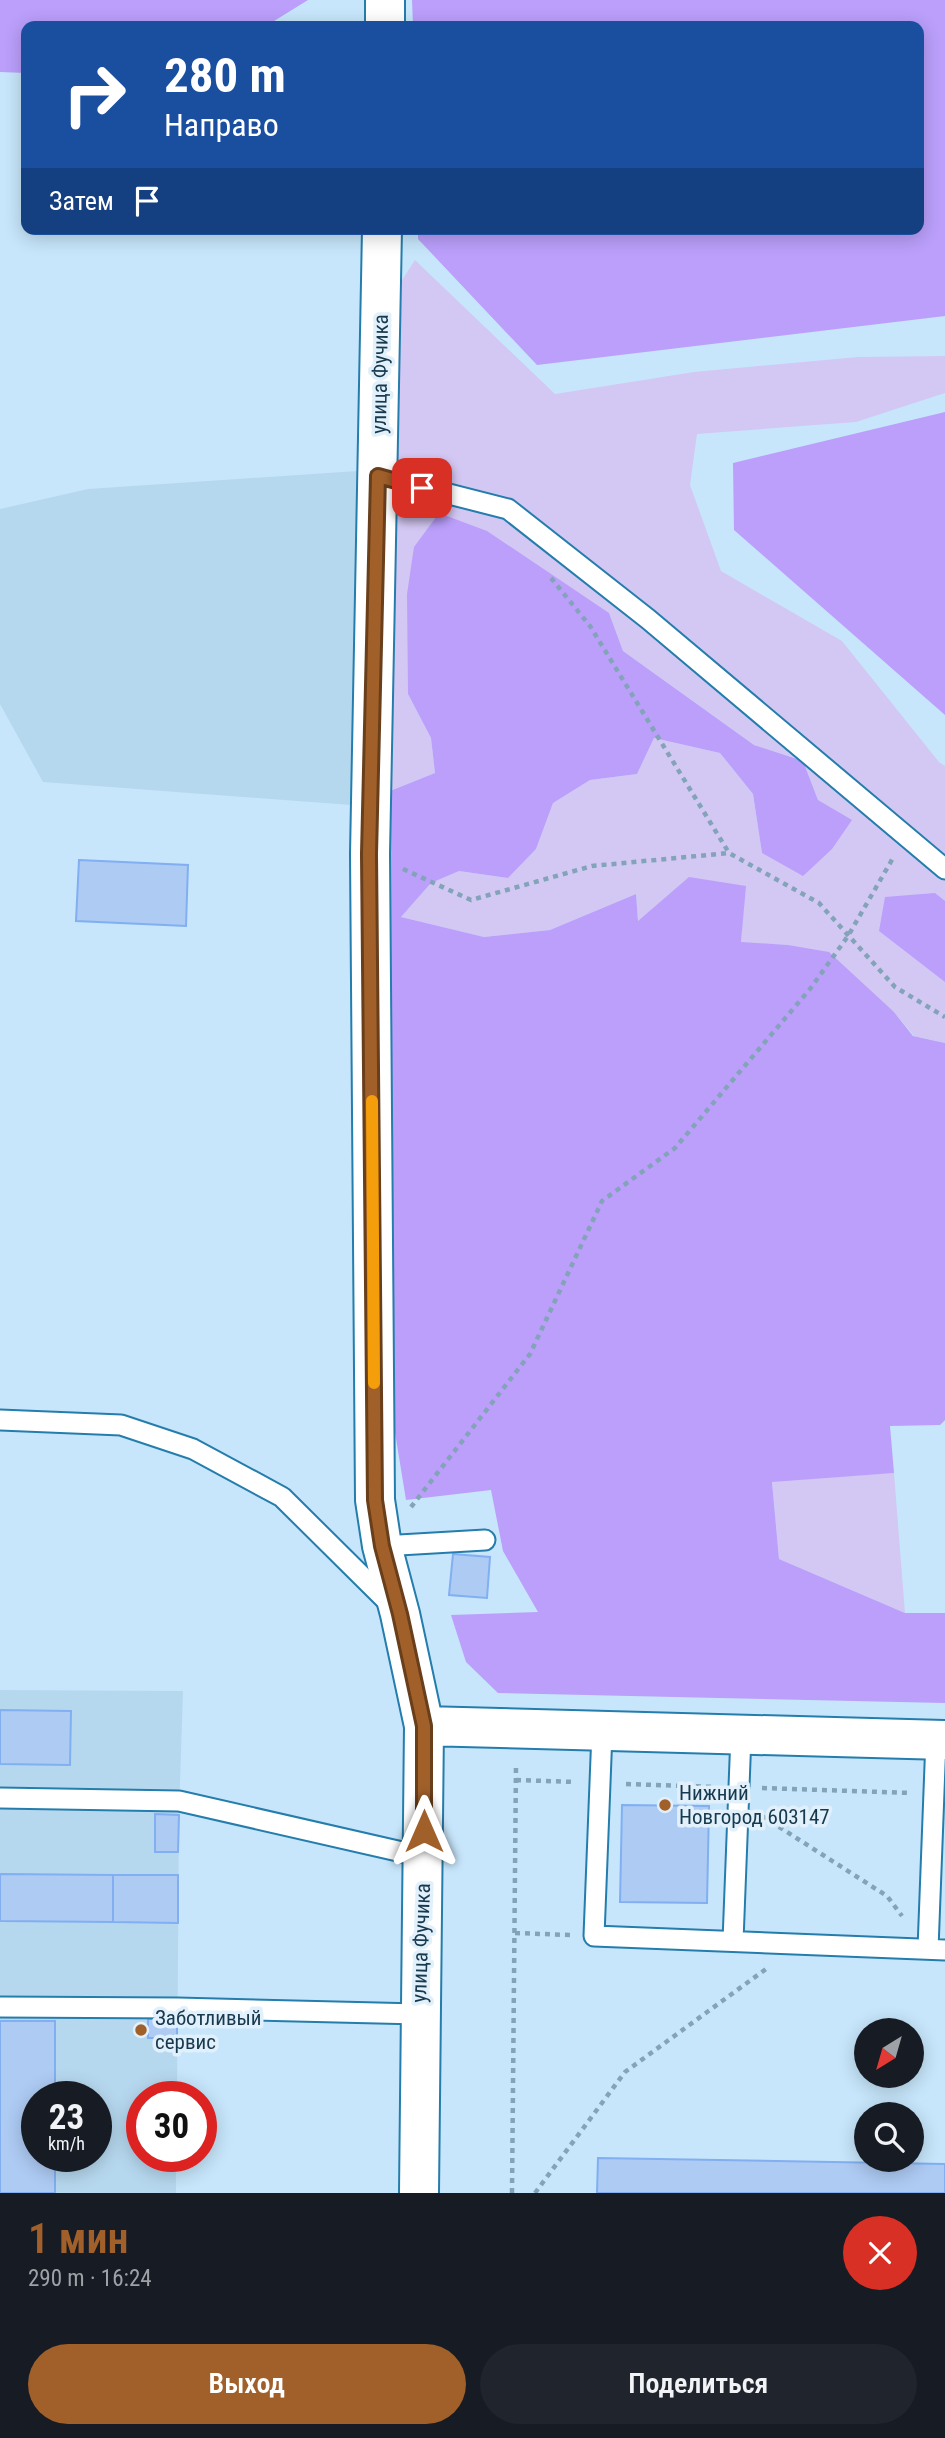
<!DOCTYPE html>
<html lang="ru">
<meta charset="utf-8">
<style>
:root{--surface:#171b24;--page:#20242c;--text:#f1f3f6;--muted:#9ea1a6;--accent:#a1602a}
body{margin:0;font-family:"Roboto Condensed",sans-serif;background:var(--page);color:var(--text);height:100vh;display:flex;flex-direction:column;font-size:26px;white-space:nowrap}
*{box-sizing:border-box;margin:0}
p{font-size:23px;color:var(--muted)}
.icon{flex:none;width:38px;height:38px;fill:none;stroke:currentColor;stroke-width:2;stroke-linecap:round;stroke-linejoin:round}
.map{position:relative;height:2193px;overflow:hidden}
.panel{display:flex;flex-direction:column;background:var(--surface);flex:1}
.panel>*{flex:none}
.banner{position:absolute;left:21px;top:21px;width:903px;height:214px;border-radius:14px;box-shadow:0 4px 18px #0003;background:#1a4fa0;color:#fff;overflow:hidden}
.needle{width:46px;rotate:217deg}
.tools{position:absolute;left:854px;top:2018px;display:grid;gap:14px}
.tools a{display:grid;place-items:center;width:70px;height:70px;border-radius:50%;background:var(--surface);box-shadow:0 4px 18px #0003;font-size:35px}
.speed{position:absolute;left:21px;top:2081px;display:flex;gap:14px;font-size:35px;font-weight:700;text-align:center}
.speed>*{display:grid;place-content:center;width:91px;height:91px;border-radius:50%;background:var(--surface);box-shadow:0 4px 18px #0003;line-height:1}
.speed small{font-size:18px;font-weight:400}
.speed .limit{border:10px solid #d22;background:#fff;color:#111}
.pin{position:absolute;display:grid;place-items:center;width:60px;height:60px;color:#fff;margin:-30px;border-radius:14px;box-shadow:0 4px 10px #0006}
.me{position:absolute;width:77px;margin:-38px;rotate:0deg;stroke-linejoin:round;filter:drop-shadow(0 0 5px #0008)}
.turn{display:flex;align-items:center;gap:24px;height:147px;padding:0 28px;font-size:32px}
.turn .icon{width:91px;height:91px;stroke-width:2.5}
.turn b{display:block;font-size:49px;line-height:60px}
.then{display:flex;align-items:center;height:66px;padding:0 28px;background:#0003;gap:14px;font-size:26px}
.round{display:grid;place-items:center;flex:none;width:74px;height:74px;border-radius:37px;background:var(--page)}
.overview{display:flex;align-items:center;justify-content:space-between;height:119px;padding:0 28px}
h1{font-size:42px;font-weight:600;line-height:52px;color:var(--accent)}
.button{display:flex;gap:14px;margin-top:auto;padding:14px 28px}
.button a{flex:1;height:80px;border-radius:42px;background:var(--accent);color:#fff;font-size:28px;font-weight:600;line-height:80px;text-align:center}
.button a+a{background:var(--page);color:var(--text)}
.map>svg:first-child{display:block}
.built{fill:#b6d8ef;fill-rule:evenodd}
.green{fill:#d3c8f3}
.forest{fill:#bb9ffb}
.building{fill:#aecbf4;stroke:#81aff1;stroke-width:2}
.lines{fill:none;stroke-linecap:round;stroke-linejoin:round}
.lane-casing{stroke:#247dac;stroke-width:23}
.street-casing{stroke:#247dac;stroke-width:42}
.path{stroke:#83a3b8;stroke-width:4.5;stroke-dasharray:5 5;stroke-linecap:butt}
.lane{stroke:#fff;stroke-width:19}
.street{stroke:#fff;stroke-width:38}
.route-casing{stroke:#693e1b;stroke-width:18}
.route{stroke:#a1602a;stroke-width:12}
.slow{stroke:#f59e0b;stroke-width:12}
.poi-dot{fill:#a1602a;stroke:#e1f0fb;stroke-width:2.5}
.labels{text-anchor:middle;stroke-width:7;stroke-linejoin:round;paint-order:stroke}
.street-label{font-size:21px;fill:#16394e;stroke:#e1f0fb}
.poi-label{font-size:21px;fill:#16394e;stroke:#e1f0fb;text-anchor:start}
</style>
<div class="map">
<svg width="945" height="2193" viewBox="0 0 945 2193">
<rect width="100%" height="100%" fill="#c7e6fb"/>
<!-- built -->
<path class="built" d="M357,471L351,805L43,782L0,704V509L88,489Z
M0,1690L183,1691L179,1815L177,2096H142V2156H176V2193H0ZM37,2096H96V2156H37Z"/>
<!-- green -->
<path class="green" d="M415,260L555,394L694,372L858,357L945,356V393L856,422L697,434L690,485L721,571L842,641L939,762L945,766V1043L914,1036L894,1012L788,945L741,943L745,886L661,903L638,921L636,894L550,930L484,937L401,917L431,883L459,871L508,878L536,849L553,803L590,780L637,774L654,738L720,753L753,794L762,853L818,800L803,761L754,745L623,651L609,613L408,694L431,738L435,773L390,791L389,755L402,280Z
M894,1473L905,1613L779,1559L772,1481Z"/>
<!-- forest -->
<path class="forest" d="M0,0H308L266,26H26V73L0,72Z
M412,0H945V316L537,365L418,239V229H919V26H413Z
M945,412V715L734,530L733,463Z
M439,513L487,531L609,613L623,651L754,745L803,761L818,800L852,820L832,849L803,876L762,853L753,794L720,753L654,738L637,774L590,780L553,803L536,849L508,878L459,871L431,883L401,917L484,937L550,930L636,894L638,921L689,877L746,886L741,942L788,945L829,952L894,1012L913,1036L945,1043V1420L940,1425L890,1426L894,1473L772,1482L779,1559L905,1613H945V1703L498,1693L466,1662L451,1615L538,1612L503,1551L491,1490L406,1500L378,1328L390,791L435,773L431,738L408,694L407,594L414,547Z
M935,893L945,901V982L879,931L885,897Z"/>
<!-- building -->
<path class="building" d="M79,860L188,865L186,926L76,921Z
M453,1554L490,1557L487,1598L449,1595Z
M0,1710L71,1711L70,1765L0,1764Z
M622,1805L709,1806L707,1903L620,1902Z
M155,1814L179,1815L178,1852H155Z
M0,1874L113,1875V1922L0,1921Z
M113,1875H178V1923L113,1922Z
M148,2019H177V2038H148Z
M0,2021H55V2096H37V2156H55V2193H0Z
M598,2158L945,2164V2193H597Z"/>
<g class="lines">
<!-- lane casing -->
<g class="lane-casing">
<path id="lane" d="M378,476L508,509L648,619L945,869
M0,1420L121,1425L193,1449L282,1497L392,1606
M382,1546L485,1540
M602,1732L594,1936L945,1950
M0,1798L179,1801L424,1857
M733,1941L741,1735
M928,1949L936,1739
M0,2007L178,2008L419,2014"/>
</g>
<!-- street casing -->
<g class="street-casing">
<path id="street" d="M385,26V0
M382,229L370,854L375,1500L382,1546L400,1614L424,1726L419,2193
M424,1726L945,1740"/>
</g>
<!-- path -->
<path class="path" d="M551,578L590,626L729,853
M403,869L471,900L592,866L729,853L819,903L895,987L945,1017
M411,1507L530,1354L602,1201L675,1148L810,989L848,936L893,858
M516,1780L575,1782
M626,1784L715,1787
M762,1788L911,1793
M762,1816L887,1896L902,1916
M515,1933L570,1935
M512,2193L516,1763
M535,2193L625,2072L766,1969"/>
<!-- lane -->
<use href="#lane" class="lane"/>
<!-- street -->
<use href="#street" class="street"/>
</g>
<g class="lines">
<!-- route casing -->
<g class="route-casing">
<path id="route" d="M422,488L378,476L369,854L375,1500L382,1546L400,1614L424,1726V1831"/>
</g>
<!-- route -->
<use href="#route" class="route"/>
<!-- slow -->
<path class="slow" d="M372,1101L374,1383"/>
</g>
<!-- markers -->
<g class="poi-dot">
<circle cx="665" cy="1805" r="7"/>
<circle cx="141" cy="2030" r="7"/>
</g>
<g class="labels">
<!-- street labels -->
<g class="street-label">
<text transform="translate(380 374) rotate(-89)" y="7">улица Фучика</text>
<text transform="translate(421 1943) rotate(-88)" y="7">улица Фучика</text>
</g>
<!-- poi labels -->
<g class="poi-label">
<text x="679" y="1800">Нижний<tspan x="679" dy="24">Новгород 603147</tspan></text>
<text x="155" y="2025">Заботливый<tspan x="155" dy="24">сервис</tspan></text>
</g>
</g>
</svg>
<div class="tools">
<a><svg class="needle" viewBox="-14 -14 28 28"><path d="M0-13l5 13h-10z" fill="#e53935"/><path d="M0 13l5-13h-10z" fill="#9ea1a6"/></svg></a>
<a><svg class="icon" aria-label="search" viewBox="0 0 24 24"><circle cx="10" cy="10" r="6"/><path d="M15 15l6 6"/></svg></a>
</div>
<div class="speed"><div>23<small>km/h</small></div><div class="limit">30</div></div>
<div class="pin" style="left:422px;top:488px;background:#d93025"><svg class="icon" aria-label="arrive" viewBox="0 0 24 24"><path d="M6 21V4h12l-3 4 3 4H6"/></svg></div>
<svg class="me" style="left:424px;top:1831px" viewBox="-20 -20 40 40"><path d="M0-17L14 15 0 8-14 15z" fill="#a1602a" stroke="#fff" stroke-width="4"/></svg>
<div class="banner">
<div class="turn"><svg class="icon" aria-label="right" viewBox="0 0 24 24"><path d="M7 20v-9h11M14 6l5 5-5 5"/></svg><div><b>280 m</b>Направо</div></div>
<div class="then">Затем<svg class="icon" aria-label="arrive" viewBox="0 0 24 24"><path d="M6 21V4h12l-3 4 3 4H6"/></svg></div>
</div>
</div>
<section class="panel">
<div class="overview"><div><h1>1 мин</h1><p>290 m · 16:24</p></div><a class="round" style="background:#d93025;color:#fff"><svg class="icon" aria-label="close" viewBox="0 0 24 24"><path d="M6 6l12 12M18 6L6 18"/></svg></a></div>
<div class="button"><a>Выход</a><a>Поделиться</a></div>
</section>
